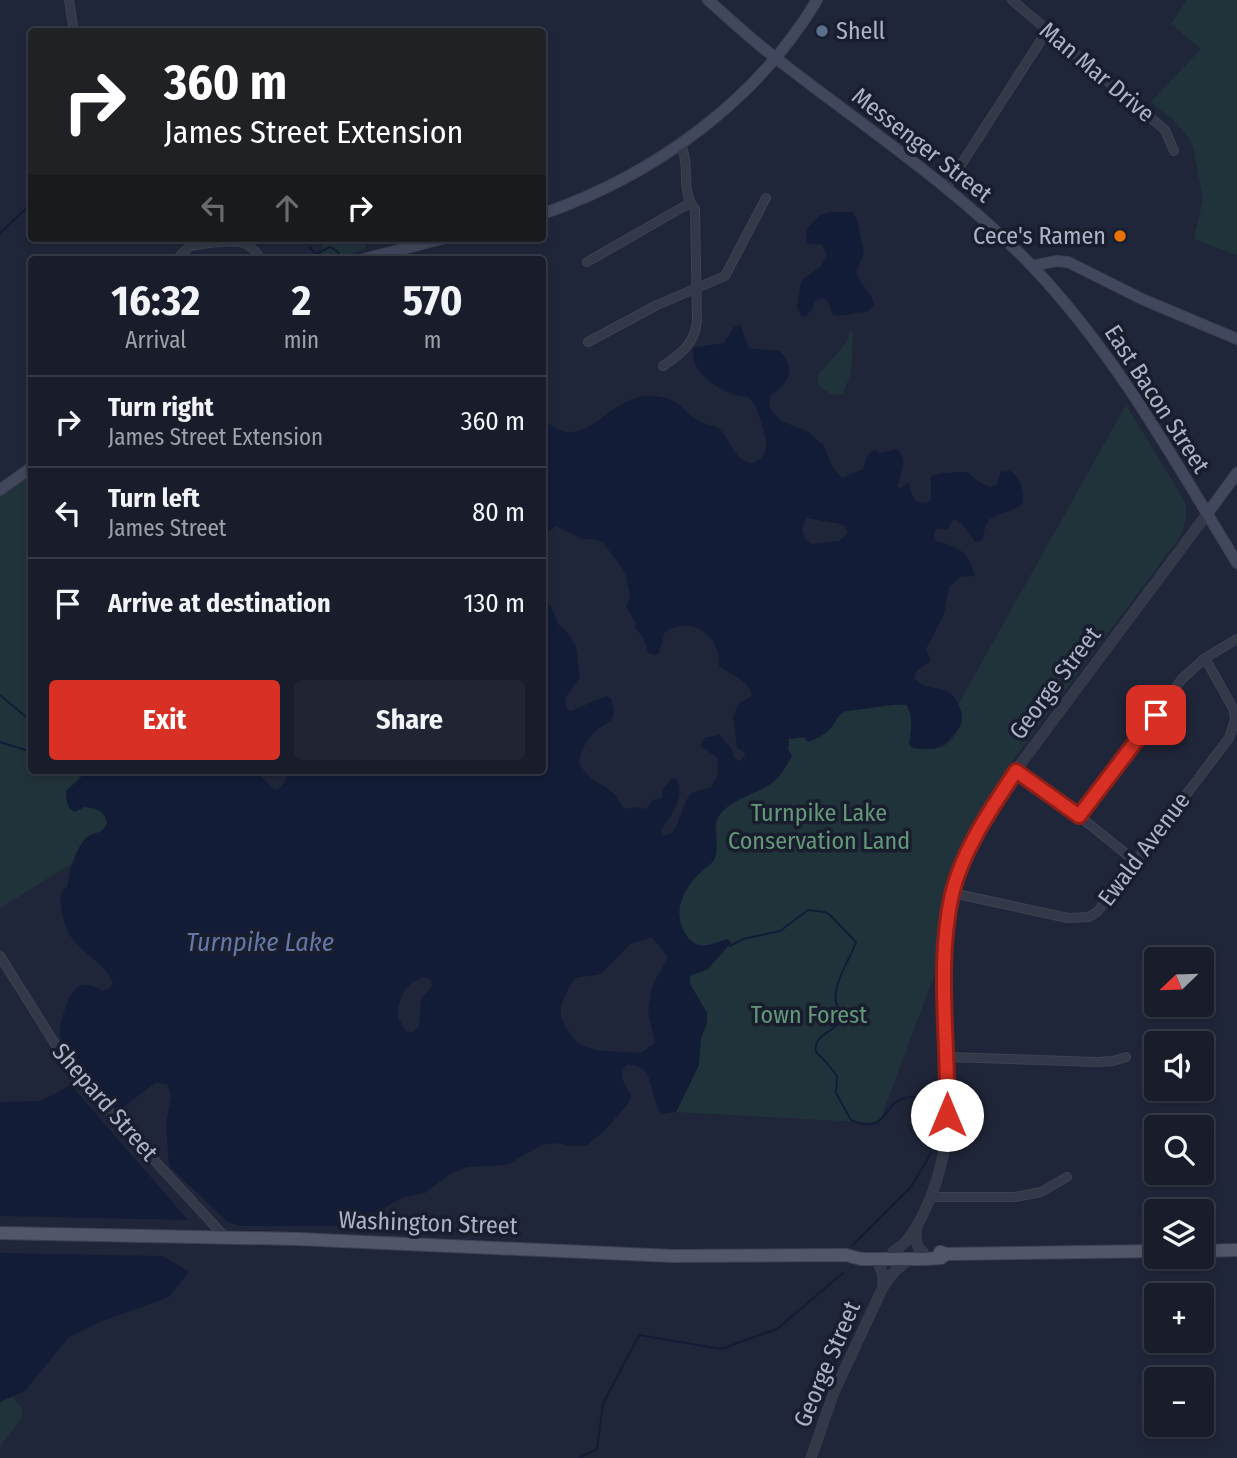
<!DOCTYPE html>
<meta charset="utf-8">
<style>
:root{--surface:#181c2b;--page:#212533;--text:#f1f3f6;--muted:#9fa1a9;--line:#363a47;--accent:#d93025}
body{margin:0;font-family:"Fira Sans Condensed",sans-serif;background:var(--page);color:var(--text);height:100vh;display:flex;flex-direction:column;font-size:26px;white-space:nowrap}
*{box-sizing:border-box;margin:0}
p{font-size:23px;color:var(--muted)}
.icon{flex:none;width:38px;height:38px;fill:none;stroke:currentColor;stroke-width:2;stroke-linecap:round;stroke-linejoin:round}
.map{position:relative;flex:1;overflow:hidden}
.sheet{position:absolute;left:28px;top:256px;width:518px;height:518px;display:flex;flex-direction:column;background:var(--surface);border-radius:7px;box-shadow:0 4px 10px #0003,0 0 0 2px var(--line)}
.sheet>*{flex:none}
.banner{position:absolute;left:28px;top:28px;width:518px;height:214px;border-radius:7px;box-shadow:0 4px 10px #0003,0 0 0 2px var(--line);background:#202124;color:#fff;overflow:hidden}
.needle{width:46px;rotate:247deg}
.tools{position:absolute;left:1144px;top:947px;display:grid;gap:14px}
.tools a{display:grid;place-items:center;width:70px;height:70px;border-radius:7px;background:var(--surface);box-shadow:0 4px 10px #0003,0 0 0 2px var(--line);font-size:35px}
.pin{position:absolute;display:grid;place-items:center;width:60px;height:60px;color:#fff;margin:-30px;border-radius:14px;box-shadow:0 4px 10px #0006}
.me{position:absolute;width:77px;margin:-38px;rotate:0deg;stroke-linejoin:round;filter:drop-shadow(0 0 5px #0008)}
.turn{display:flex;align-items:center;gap:24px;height:147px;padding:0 21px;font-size:32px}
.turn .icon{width:91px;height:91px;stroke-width:2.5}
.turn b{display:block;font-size:49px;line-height:60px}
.lanes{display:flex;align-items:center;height:66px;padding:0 21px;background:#0003;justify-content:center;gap:35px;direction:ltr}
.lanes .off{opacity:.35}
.eta{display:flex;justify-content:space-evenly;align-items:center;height:119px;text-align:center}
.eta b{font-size:42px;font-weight:700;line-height:49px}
.cta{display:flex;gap:14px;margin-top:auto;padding:14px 21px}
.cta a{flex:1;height:80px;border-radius:7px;background:var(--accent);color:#fff;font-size:28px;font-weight:700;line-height:80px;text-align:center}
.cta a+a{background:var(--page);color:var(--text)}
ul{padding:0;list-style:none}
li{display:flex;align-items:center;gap:21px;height:91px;padding:0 21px;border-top:2px solid var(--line)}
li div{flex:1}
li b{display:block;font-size:26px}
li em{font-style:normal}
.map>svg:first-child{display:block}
.green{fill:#21333a}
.water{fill:#131c36;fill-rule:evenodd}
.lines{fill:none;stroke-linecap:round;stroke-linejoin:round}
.stream{stroke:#131c36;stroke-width:2}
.minor-casing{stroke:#3d4253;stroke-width:10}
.tertiary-casing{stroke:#3d4253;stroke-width:11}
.secondary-casing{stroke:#3d4253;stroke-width:12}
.primary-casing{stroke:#3d4253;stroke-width:14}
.minor{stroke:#333949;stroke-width:8}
.tertiary{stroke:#333949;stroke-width:10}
.secondary{stroke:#41475c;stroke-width:10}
.primary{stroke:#515769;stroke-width:12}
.route-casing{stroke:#8d1f18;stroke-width:18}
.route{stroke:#d93025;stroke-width:12}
.service-dot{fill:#5c6f8a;stroke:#191e2e;stroke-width:2.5}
.food-dot{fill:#e8710a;stroke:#191e2e;stroke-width:2.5}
.labels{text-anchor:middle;stroke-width:7;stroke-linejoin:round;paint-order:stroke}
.poi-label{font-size:24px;fill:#adb3c6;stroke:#191e2e;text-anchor:start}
.street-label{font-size:24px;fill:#adb3c6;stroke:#191e2e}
.park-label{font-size:24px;fill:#649778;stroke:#191e2e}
.water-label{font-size:26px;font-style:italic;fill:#6577a7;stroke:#191e2e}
</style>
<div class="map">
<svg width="1237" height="1458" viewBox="0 0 1237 1458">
<rect width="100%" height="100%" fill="#202639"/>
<!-- green -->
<path class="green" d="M1187,0H1237V255L1194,239L1203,199L1193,147L1190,139L1172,119L1151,102L1201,49L1171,24Z
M322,238H363L366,248L337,259H321Z
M850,332L853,333L851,372L843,394L832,395L819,386L817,376L846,343Z
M1126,405L1184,500C1189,514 1185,528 1177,541L1014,759L966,835L944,891L939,919L936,970L879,1123L676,1112L699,1065L701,1038L707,1023V1013L690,984V976L708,969L715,944C699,950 682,938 679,921C675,899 693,875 710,865L718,838L716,823L719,814L735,802L776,780L788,749L789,739L804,737L808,742C815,739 824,735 829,730C836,723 836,715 845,711L900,704L907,705C910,711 912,722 913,729C913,737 909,740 911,748C918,749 927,750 934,749C955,747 964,723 958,705Z
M31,475L32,770H89L66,791L79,810L84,807C95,808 105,810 107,823L102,832L85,839L74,862L0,908V497Z
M0,1394L12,1397L23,1409L21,1419L0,1446Z"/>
<!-- water -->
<path class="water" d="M830,212H852L857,219L864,254L856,271C859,285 871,289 874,305L867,312C855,311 845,317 833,315L828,301L822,298L814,302L813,308L806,316H801L797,307L801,281L821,266L827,255L822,245L806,243L807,229L820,215Z
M740,325L749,348L779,351C798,368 788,385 770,396L769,407C783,427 786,421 806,431C813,434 816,441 823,444L832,466L842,478L863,469L867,456L874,450L881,453L898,449C908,463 901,473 897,486L900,489L909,482L912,495L917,502L926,503L931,500V477C936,472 958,472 967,472L979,482L990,487L996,485L1001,472L1010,471C1020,478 1024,490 1023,502C1010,519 985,505 983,540L975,542L963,525L956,519L952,521L948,529H936L934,533L936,541C958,546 969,552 975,576L960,577L949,587L944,614L926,649L931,661L917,670L914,678C929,696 951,678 961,711C963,719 962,726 956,732C940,751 937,749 913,748L909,744C911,731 914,716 906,705C892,703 862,710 845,711C836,716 836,723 829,730C824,736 814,739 808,742L804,737L789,739L788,749L792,756C787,765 781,776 773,782C758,795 730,798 719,816C711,827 720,845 715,858C712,865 705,867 700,873C682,890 672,913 686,935C698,953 712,943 728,939L731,943L708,969L690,976V984L707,1013V1023L701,1038L699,1065L676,1112L662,1114C648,1098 657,1063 627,1065C616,1074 625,1085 631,1095L628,1104L604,1131L587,1145L572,1146L555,1143L542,1145L506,1165L467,1167L450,1174L425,1193L404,1197L376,1212L358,1215L336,1226H241L229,1223L169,1166L166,1125L171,1096L167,1084L155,1083L122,1108H115C96,1096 62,1057 60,1034C59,1025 62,1020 64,1012C68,1000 70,993 80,985H90L103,991L110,988L113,983C105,962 79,952 70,935C64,924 58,904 62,892C65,885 66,891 68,883C70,868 75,850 86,838C94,831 103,835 107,823C105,810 95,808 84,807L75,812C66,808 66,799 66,791L89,770H255L272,788L278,790L285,781L287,770H542L543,600L551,606L558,624L566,631L576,646L580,677L565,698L567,709L571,711L606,696L611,698L614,711L612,720C594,730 584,740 579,761C585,780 604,783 616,796C620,801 620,805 626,809L635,807L646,809L653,800L662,798L663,789L672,778H676C686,795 672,816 661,830L663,836L672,833C681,821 681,806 691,793L711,787L718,774L717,757L700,746L704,738L720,735L732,749L734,758L740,761L745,757L744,752L737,748L733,717L738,704L752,696C750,681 731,675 719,666C721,635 692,615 665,632L659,653L655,655L648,653L643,637L635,628L636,623L626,607L630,596L626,576L620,565L603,543L594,539H582L556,526L549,531L543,544V420C550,424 558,431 566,432C595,436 616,393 654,396C680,398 679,409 699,421C705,425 713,424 719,429C733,441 731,458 751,463C773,456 766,439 761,422C758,414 757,404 749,398C746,396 743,397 739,396C718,390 690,372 693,349L696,347L724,343L734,327ZM807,518L841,524L844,525L848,533L839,541L811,544L804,537L802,528ZM652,937L668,957L652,986L648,1013L655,1043L641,1053C624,1051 603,1053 586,1047C578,1045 575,1039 570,1033C553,1013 563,997 575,978L601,974L630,944ZM424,977L431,980L432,986L421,999L419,1026L413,1032H407L398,1018C398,999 405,982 424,977Z
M71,1085L188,1220L0,1216V1102L41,1101Z
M0,1253L163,1256L189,1272L169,1297L100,1322L69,1337L25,1391L0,1402Z"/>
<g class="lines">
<!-- stream -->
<path class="stream" d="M0,233L32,203
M309,247L316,254L330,247L337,251L341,257
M0,695L32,722
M0,742L32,752
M75,770L80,776
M730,946L743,939L780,931L808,910L825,912L830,915L856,942C850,960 833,982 836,1002C837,1007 841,1012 843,1018C835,1033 813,1033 816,1052L826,1062L837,1076L836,1093L851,1120C859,1124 869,1126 877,1122C886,1117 888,1107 896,1102C921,1087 934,1107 934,1130
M853,1245L911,1187L931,1153
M579,1458L597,1449L603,1404L639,1335L721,1349L777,1329L843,1273"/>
<!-- minor casing -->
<g class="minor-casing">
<path id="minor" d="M69,0L74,32
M1012,0L1165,130L1174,151
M946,188L1047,31
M177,259L190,246C202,244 232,239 244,243C251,246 257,253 261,259
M587,262L690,203
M588,342L657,305L725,276L766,198
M663,366C681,354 695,343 697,321L695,209C679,191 692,165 680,144
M1016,770L1079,816L1135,861
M1079,816L1182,679L1205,658L1237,639
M952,893L1068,918L1089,917L1098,911L1229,738L1235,720L1234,710L1205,658
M0,956L72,1071L225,1237
M947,1057L1097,1062L1113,1061L1126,1057
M932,1197H1015L1041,1192L1067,1177"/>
</g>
<!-- tertiary casing -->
<g class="tertiary-casing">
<path id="tertiary" d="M917,1226C916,1236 914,1246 923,1252
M893,1252C909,1242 917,1227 925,1210C974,1111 926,998 952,893C963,848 991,809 1016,770L1207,514
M877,1259L883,1275V1286
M811,1458L834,1392L883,1287L894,1272L909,1259"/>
</g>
<!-- secondary casing -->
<g class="secondary-casing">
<path id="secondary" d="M708,0C731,20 753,41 777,59C863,126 956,187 1032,266C1116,354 1174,460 1237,563
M542,214C653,176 757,101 817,0
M364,259L445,238
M1032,266L1056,261L1068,262L1142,299L1237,339
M0,490L32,467
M1207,514L1237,473"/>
</g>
<!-- primary casing -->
<g class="primary-casing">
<path id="primary" d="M0,1233L298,1239L672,1256L846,1255L861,1259H925L941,1258L946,1254
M1202,1251L1237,1250
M940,1252L946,1254L1157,1251"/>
</g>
<!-- minor -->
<use href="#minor" class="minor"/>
<!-- tertiary -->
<use href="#tertiary" class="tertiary"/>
<!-- secondary -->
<use href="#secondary" class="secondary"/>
<!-- primary -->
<use href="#primary" class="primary"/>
</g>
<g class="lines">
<!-- route casing -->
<g class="route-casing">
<path id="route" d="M947,1115C949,1042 936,966 952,894C963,849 991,809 1016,771L1079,816L1156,715"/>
</g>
<!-- route -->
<use href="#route" class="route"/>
</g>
<!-- markers -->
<circle class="service-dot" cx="822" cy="31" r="7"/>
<circle class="food-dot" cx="1120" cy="236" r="7"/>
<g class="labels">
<!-- poi labels -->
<g class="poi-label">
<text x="836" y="39">Shell</text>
<text x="1106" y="244" text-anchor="end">Cece's Ramen</text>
</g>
<!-- street labels -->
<g class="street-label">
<text transform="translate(1097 72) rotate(40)" y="8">Man Mar Drive</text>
<text transform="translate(922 145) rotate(38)" y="8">Messenger Street</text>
<text transform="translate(1157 399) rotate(57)" y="8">East Bacon Street</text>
<text transform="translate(1055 683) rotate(-53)" y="8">George Street</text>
<text transform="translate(1144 849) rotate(-53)" y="8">Ewald Avenue</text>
<text transform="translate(105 1102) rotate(49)" y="8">Shepard Street</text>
<text transform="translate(428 1223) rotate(2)" y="8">Washington Street</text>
<text transform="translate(827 1364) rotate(-67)" y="8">George Street</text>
</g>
<!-- park labels -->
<g class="park-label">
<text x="819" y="821">Turnpike Lake<tspan x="819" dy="28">Conservation Land</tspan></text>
<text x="809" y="1023">Town Forest</text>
</g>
<!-- water labels -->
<g class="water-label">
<text x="260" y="951">Turnpike Lake</text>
</g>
</g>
</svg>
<div class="tools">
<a><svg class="needle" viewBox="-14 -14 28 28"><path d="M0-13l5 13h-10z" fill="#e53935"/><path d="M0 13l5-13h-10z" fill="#9fa1a9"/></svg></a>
<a><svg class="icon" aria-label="sound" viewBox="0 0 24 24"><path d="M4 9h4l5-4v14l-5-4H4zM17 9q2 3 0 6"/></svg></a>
<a><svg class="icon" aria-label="search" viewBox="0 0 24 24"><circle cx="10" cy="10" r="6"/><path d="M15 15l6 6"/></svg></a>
<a><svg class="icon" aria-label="layers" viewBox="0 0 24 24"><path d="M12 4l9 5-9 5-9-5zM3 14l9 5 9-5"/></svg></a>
<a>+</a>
<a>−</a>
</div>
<div class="pin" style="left:1156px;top:715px;background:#d93025"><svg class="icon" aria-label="arrive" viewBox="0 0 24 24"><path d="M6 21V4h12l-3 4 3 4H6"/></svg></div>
<svg class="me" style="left:947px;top:1115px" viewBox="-20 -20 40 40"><circle r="19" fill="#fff"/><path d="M0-13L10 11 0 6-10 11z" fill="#d93025"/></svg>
<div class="banner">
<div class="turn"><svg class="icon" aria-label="right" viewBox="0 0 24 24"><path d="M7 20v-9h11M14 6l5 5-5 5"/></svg><div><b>360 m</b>James Street Extension</div></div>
<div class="lanes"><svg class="icon off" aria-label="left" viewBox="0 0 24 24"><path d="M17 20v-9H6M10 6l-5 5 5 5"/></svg><svg class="icon off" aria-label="ahead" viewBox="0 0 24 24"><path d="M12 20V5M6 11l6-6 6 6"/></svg><svg class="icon" aria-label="right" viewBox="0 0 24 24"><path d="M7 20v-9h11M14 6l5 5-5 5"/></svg></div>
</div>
<section class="sheet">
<div class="eta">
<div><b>16:32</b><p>Arrival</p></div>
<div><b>2</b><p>min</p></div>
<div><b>570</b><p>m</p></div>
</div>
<ul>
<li><svg class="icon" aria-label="right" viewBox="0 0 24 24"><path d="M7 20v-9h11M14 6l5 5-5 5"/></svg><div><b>Turn right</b><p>James Street Extension</p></div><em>360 m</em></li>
<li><svg class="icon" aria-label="left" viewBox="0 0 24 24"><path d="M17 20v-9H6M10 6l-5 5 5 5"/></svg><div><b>Turn left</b><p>James Street</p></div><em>80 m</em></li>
<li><svg class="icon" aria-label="arrive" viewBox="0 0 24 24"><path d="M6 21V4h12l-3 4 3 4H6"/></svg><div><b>Arrive at destination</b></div><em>130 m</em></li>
</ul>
<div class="cta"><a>Exit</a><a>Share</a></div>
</section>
</div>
